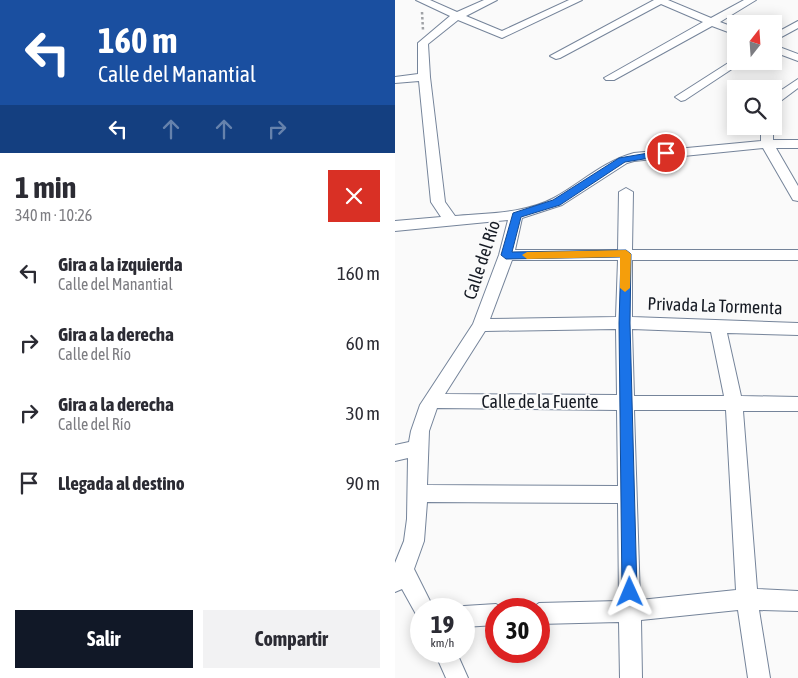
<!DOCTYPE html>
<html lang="es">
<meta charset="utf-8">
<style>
:root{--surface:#fff;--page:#f2f2f3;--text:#2b2b33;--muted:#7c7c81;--accent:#111827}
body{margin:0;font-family:"Asap Condensed",sans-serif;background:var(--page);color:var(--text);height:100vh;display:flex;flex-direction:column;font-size:19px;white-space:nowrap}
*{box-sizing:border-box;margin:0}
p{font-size:16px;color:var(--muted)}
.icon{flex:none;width:28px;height:28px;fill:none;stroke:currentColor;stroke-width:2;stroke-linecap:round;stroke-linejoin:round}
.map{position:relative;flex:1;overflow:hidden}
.panel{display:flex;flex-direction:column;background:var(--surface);width:395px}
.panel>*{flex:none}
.banner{background:#1a4fa0;color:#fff;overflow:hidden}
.needle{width:32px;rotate:17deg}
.controls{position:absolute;left:332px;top:15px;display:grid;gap:10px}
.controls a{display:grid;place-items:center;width:55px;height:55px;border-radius:0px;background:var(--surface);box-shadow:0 2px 12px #0003;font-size:25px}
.speed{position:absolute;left:15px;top:598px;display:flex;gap:10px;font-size:25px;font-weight:700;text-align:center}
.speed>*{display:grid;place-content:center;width:65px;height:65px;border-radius:50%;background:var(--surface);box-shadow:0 2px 12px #0003;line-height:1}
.speed small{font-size:12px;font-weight:400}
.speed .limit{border:8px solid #d22;background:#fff;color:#111}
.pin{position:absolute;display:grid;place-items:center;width:42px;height:42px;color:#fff;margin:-21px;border:2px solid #fff;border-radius:50%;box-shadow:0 1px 5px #0007}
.me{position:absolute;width:55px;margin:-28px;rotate:359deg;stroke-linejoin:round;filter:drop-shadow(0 0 4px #0008)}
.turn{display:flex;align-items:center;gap:18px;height:105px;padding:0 15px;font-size:22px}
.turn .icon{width:65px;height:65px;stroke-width:2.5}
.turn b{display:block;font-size:35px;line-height:42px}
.lanes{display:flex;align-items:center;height:48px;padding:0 15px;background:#0003;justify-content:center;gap:25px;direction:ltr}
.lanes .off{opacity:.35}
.round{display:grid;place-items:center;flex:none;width:52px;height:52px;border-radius:0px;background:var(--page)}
.summary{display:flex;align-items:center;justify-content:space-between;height:85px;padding:0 15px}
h1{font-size:30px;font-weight:700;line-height:38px}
.button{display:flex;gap:10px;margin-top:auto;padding:10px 15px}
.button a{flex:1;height:58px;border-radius:0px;background:var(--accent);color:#fff;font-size:20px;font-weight:700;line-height:58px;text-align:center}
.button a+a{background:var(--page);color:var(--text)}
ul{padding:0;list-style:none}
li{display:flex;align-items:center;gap:15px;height:70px;padding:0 15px}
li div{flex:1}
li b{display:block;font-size:19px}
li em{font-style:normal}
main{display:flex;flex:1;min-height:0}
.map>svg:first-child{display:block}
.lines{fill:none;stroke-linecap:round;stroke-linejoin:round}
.street-casing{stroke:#75849a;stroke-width:2}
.path{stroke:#9fa1a5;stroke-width:2.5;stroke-dasharray:2.5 2.5;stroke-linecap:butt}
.street{fill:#fff;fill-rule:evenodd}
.route{fill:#1a73e8;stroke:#114b97}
.slow{fill:#f59e0b}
.labels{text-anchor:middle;stroke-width:4;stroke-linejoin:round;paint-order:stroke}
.street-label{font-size:18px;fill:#161b24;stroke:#fafafa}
</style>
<main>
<section class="panel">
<div class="banner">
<div class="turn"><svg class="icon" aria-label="left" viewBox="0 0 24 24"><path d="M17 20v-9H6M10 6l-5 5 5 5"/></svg><div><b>160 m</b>Calle del Manantial</div></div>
<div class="lanes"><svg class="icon" aria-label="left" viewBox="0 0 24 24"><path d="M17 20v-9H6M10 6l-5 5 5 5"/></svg><svg class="icon off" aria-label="ahead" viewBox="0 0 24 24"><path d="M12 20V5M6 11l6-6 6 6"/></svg><svg class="icon off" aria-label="ahead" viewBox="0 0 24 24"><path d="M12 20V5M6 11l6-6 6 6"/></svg><svg class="icon off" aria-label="right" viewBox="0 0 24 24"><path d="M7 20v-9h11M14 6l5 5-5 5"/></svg></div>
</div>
<div class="summary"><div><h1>1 min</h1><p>340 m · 10:26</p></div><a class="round" style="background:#d93025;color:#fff"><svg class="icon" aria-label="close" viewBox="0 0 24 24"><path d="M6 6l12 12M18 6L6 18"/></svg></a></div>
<ul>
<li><svg class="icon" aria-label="left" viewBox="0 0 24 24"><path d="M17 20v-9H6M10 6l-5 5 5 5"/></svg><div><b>Gira a la izquierda</b><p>Calle del Manantial</p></div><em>160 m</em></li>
<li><svg class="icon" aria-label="right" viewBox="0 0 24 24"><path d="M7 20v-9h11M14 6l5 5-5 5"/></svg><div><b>Gira a la derecha</b><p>Calle del Río</p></div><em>60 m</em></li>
<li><svg class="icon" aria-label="right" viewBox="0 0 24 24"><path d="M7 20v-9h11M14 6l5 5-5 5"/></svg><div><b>Gira a la derecha</b><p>Calle del Río</p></div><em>30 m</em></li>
<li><svg class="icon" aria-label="arrive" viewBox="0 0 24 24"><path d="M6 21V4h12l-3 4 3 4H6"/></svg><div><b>Llegada al destino</b></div><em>90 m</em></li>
</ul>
<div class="button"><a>Salir</a><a>Compartir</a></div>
</section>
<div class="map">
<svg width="403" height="678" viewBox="0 0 403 678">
<rect width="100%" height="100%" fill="#fafafa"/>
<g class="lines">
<!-- street casing -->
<g class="street-casing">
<path id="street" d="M21,0H35L62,12L89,0H102L71,16L107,31L174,0H187L107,38L63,20L33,44L35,77L50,202L60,216C92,213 129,214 159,198C186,183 209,161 239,153L366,141V126H378V140H403V148H381L403,186V201L398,200L368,148L239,161L232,163L167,205L127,218L120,250H223L224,192L231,188L238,192L237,250H403V260H237V317L403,323V335L332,333L346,396L403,397V411H348L362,589L403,591V611L364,610L375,678H353L343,610L246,620L247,678H225L224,622L144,624V609H136L144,603L224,601L223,503L32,502L29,541L19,569L39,609H26V618L22,616L7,589L0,592V563L9,541L12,519L13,458L0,461V445L14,442L16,431L25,405L78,324L104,255L113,220L0,231V221L46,217L36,202L24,81L0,83V77L23,74V43L55,16ZM117,260H223L221,317L95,319ZM221,329L222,395L50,394L90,331ZM237,329L316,332L329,396H239ZM42,408L222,410L223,486L32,485L34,431ZM239,410H331L341,590L245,600Z
M259,0H273L316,18L349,0H361L325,22L341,28V35L317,26L219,80H211L209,78L308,22L266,4L165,58L161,59L155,56Z
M403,21V28L379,41V34Z
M379,45L403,54V61L379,52Z
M341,58V61H347L346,63L290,100L286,101L280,97Z
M403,79V88L383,103H379V95Z
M101,604L109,609H101V625L69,627V609H63L69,606Z
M39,651H61L73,678H51Z"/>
</g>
<!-- path -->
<path class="path" d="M27,12L28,30"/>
<!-- street -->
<use href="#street" class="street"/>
</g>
<!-- route -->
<path class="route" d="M271,150L275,153L274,155L230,162L165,205L126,217L117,252L231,250L236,254L235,323L242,592L240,597L235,599L230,597L227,592L224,323L226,257L111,259L106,255L118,213L158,200L224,158Z"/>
<!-- slow -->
<path class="slow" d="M231,250L236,254L235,288L230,292L225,288V257L132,259L127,255L132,252Z"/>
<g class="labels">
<!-- street labels -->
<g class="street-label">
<text transform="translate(87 260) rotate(-72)" y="6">Calle del Río</text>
<text transform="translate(320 306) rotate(2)" y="6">Privada La Tormenta</text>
<text x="145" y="408">Calle de la Fuente</text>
</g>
</g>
</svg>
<div class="controls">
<a><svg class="needle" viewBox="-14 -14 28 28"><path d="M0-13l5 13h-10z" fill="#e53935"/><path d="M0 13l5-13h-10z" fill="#7c7c81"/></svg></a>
<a><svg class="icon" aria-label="search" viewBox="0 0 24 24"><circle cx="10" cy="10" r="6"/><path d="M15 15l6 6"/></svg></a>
</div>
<div class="speed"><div>19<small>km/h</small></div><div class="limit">30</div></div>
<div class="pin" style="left:271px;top:153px;background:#d93025"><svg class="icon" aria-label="arrive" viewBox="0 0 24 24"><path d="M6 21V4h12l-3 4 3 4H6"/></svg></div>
<svg class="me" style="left:235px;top:592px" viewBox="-20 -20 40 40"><path d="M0-17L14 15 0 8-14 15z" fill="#1a73e8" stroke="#fff" stroke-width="4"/></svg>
</div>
</main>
